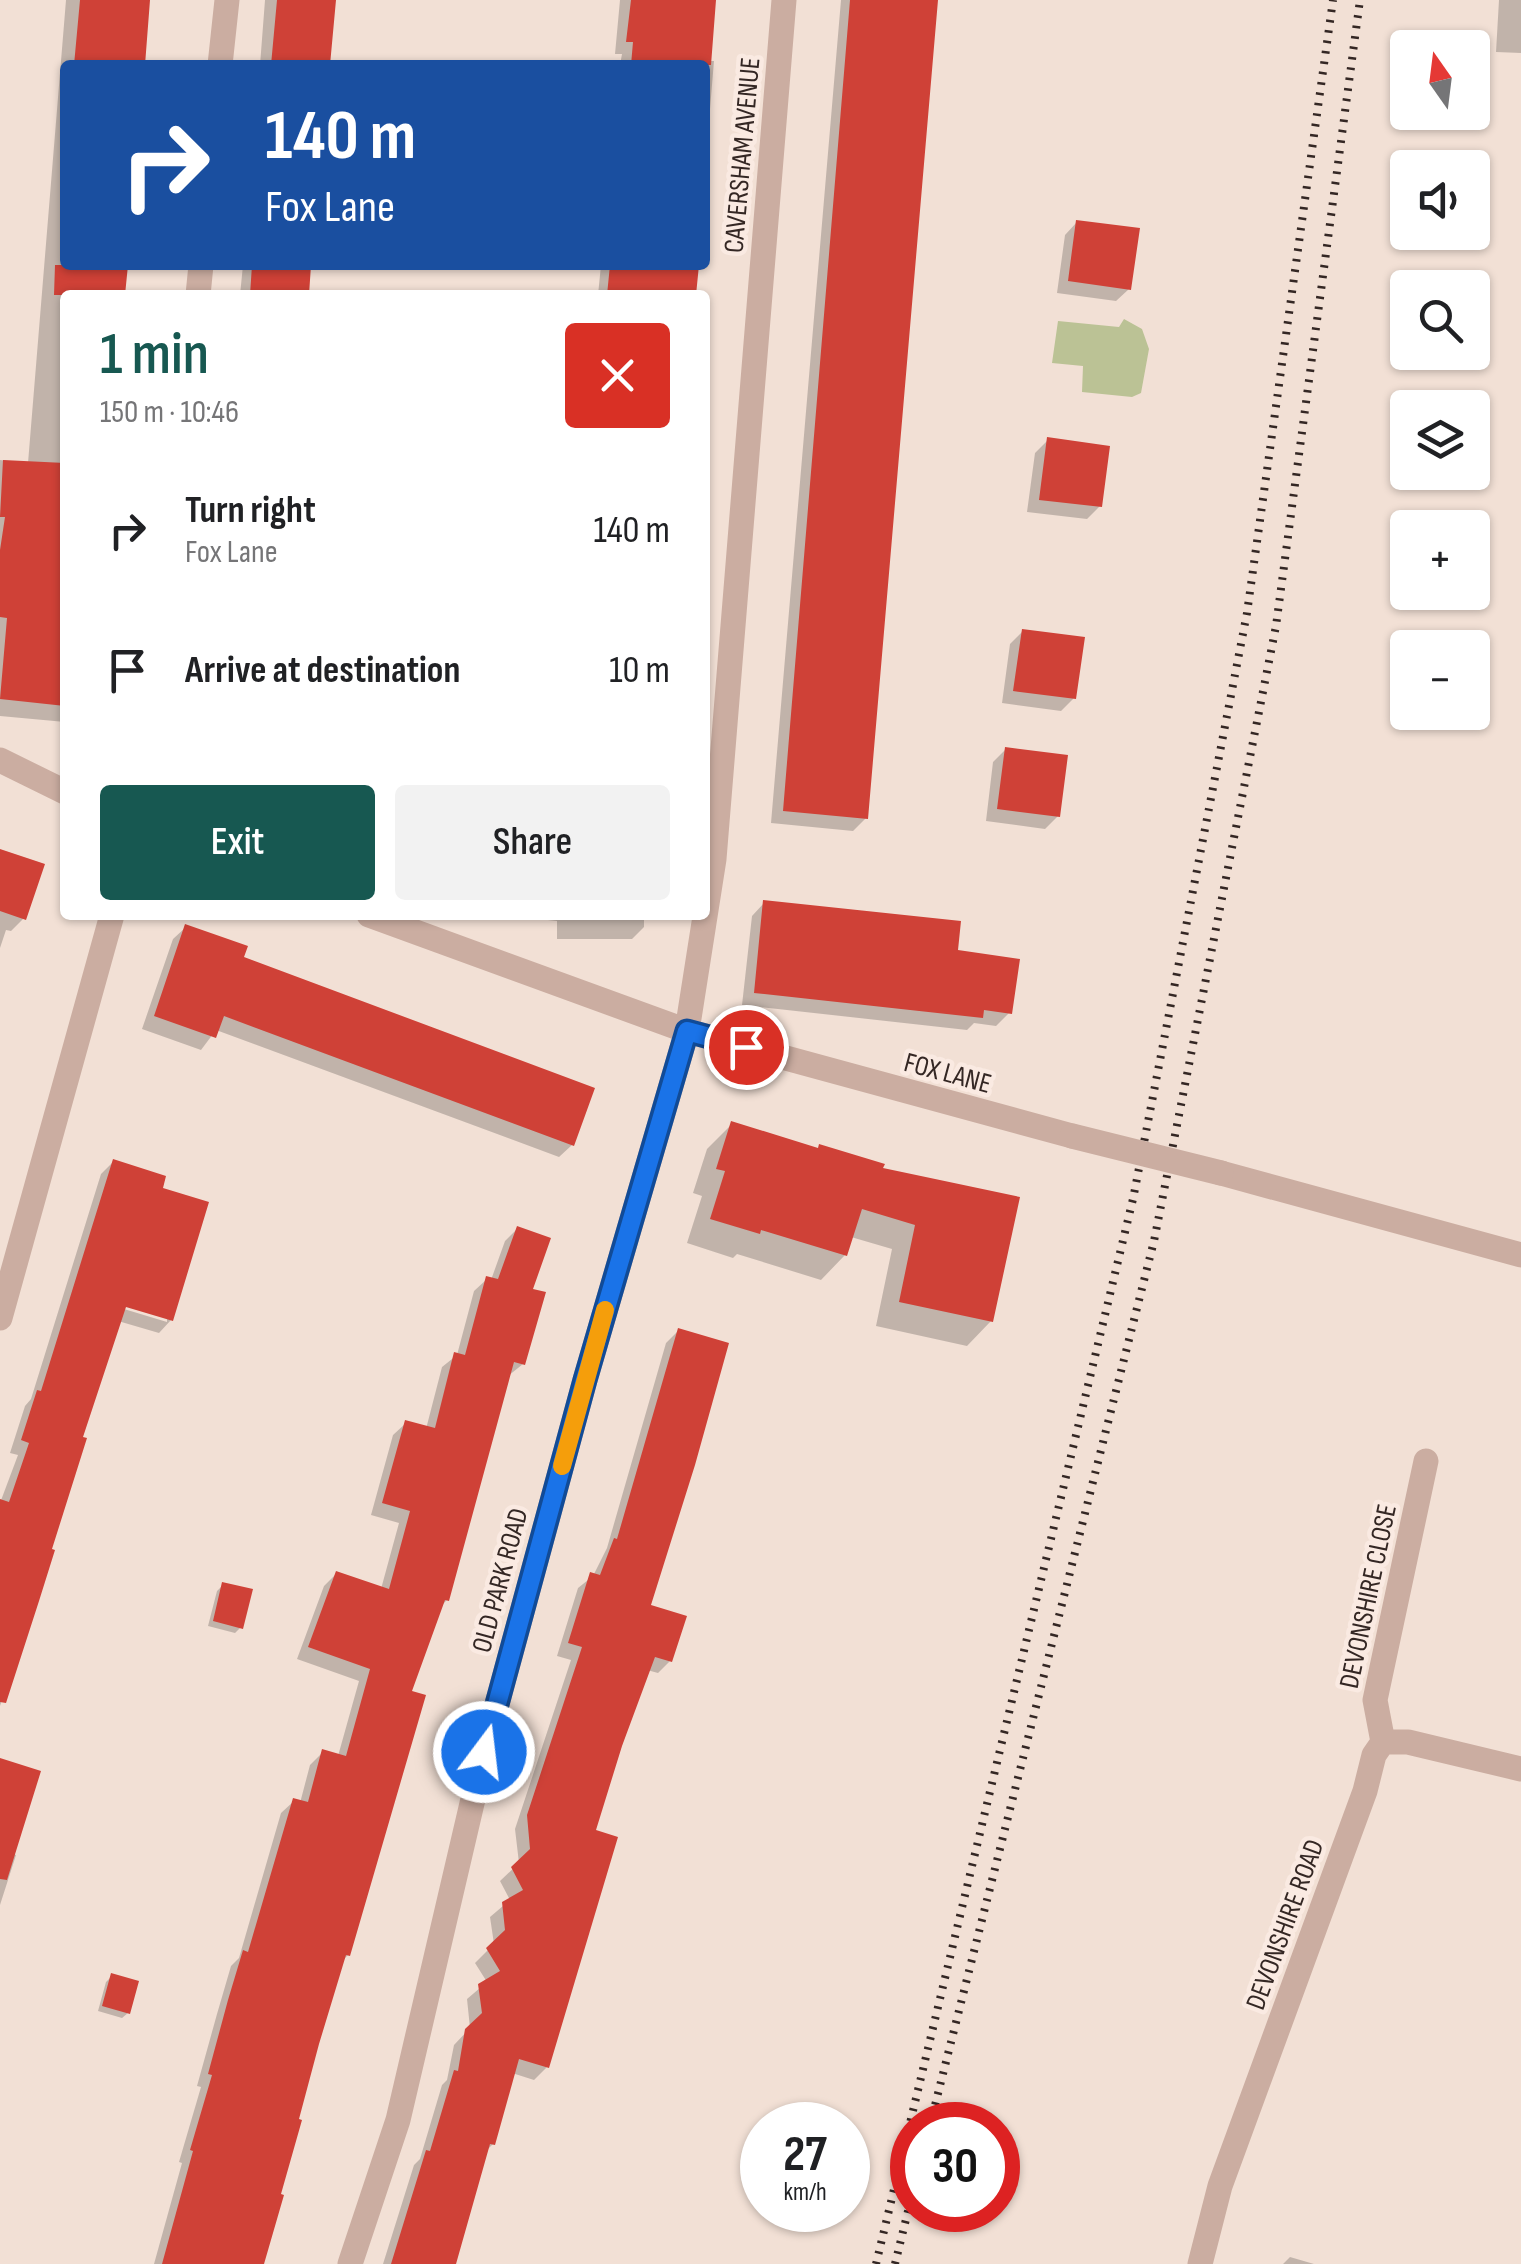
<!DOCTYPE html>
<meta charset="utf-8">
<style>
:root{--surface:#fff;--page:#f2f2f2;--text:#202124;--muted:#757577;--accent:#175851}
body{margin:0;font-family:"Sofia Sans Condensed",sans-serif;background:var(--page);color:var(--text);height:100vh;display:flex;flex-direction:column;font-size:38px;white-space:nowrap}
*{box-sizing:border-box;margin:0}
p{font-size:32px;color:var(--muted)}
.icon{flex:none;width:55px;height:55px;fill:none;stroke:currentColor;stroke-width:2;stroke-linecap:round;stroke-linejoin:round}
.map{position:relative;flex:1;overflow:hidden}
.panel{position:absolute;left:60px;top:290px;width:650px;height:630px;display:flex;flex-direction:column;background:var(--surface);border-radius:10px;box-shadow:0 2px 8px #0004}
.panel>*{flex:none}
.top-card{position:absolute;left:60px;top:60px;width:650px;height:210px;border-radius:10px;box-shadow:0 2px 8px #0004;background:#1a4fa0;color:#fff;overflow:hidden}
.needle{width:65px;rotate:346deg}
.fabs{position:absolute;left:1390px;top:30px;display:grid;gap:20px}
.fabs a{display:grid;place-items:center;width:100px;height:100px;border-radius:10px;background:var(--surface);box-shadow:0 2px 8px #0004;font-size:50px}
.speed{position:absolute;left:740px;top:2102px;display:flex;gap:20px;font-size:50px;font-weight:700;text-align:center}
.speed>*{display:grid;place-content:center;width:130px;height:130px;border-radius:50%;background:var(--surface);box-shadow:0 2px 8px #0004;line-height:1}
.speed small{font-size:25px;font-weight:400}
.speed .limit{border:15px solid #d22;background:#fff;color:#111}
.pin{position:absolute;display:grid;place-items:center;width:85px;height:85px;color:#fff;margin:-42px;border:5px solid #fff;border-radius:50%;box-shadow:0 2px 10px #0007}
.me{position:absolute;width:110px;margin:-55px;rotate:15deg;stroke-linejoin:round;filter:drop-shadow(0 0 8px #0008)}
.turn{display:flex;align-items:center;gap:35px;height:210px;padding:0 40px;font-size:45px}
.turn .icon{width:130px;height:130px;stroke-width:2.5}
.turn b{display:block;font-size:70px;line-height:85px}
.round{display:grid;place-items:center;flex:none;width:105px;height:105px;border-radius:10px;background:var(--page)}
.overview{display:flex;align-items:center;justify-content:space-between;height:170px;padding:0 40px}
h1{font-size:60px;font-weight:600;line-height:75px;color:var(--accent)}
.cta{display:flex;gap:20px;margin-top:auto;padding:20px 40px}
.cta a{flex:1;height:115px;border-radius:10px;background:var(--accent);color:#fff;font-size:40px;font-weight:600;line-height:115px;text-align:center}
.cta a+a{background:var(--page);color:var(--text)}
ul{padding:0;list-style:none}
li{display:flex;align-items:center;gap:30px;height:140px;padding:0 40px}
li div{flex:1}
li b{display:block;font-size:38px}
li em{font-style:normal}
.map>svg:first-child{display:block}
.green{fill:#bbc295}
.shadow{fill:#0003;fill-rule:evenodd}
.building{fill:#cf4137}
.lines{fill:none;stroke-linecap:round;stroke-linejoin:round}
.minor{stroke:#cbada1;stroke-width:25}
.rail{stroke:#342724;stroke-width:8;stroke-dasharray:2.5 8;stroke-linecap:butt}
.minor-bridge{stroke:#cbada1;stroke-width:25}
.route-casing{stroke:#114b97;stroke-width:25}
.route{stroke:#1a73e8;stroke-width:18}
.slow{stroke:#f59e0b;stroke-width:18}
.labels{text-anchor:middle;stroke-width:9;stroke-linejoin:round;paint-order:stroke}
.street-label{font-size:28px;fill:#342724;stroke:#faeae2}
</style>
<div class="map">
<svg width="1521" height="2264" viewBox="0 0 1521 2264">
<rect width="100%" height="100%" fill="#f2e0d5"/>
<!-- green -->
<path class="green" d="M1124,319L1142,329L1149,349L1141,393L1132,397L1082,392L1083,366L1052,363L1058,321L1119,327Z"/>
<!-- shadow -->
<path class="shadow" d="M66,0H148L143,65H65V265H126L124,295H65V722L0,716V460L28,463Z
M265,0H332L326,65H260Z
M620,0H713L709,61H714L705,169V65H620L622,54H615Z
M841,0H936L866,818L853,831L771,823Z
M1499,0H1521V53L1496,52Z
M1077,222L1129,289L1116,301L1057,293L1065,235Z
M243,265H308L306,295H240Z
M601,265H696L693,295H598Z
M1048,440L1100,506L1087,519L1027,512L1035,453Z
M1022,632L1074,698L1061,711L1002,703L1010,644Z
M1006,749L1058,816L1045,829L986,821L993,762Z
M0,851L23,919L11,931L6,930L0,948Z
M764,903L956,952L1009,1013L996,1026L974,1023L967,1030L742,1005L752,916Z
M501,915H644V927L632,939H557V921Z
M186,927L241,958L572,1145L559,1157L216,1030L201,1050L142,1029L173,939Z
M732,1124L880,1170L991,1321L967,1346L876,1326L892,1249L851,1237L845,1255L821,1280L737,1254L733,1258L687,1243L702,1196L693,1193L707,1149Z
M113,1162L160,1190L171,1320L159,1333L118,1321L48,1550L52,1551L0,1706V1503L18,1455L10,1453L25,1406L31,1399L101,1174ZM115,1301L167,1317V1322L114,1306Z
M518,1228L530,1290L523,1364L508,1376L447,1600L439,1608L409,1693L348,1955L341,1962L316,2043L263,2264H154L182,2163L179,2162L201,2087L197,2086L217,2014L231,1966L239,1958L281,1813L294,1801L300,1803L310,1765L323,1752L338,1756L359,1681L297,1659L324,1586L337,1573L381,1589L399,1523L371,1515L393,1435L406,1423L426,1429L442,1367L457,1355L474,1291L487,1279L491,1280L505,1241Z
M679,1330L648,1607L670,1661L658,1673L647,1670L593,1832L547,2067L534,2080L512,2073L493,2144L485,2152L451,2264H383L414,2165L420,2159L442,2085L447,2080L454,2045L470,2028L467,1999L487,1982L475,1963L494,1944L490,1917L510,1900L500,1881L519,1863L515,1829L571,1660L557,1656L578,1588L593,1576L607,1548L666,1343Z
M223,1585L241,1627L235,1633L208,1626L217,1591Z
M0,1761L13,1854L16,1855L0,1905Z
M112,1976L128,2013L122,2018L98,2011L106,1982Z
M1290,2257L1314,2264H1283Z"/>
<!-- building -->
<path class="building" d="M80,0H150L145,65H74Z
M277,0H336L330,65H271Z
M631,0H716L711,65H631L633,42H626Z
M850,0H938L868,819L783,811Z
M1076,220L1140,228L1131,290L1068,281Z
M55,265H128L125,295H54Z
M252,265H311L309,295H250Z
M610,265H699L696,295H607Z
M1047,437L1110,446L1102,507L1039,500Z
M3,460L65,463V706L0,699L7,618L0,617V550L5,517H0Z
M1022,629L1085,637L1076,699L1013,691Z
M1005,747L1068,755L1060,817L997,809Z
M0,849L45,864L26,920L0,911Z
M763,900L961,921L958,950L1020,959L1012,1014L984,1010L983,1018L754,993Z
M185,924L248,946L244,957L595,1088L574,1146L224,1016L216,1038L154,1016Z
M731,1121L818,1148L819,1144L885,1164L883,1168L1020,1197L993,1322L899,1302L915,1225L862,1209L847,1256L761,1230L760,1234L710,1219L725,1171L716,1169Z
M113,1159L166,1176L163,1188L209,1202L173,1321L126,1307L83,1437L87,1438L52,1549L55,1550L39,1601L6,1703L0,1702V1499L9,1502L29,1443L21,1440L37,1390L41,1391Z
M517,1226L551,1238L533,1289L546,1292L525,1365L514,1362L449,1601L445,1600L412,1691L426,1695L350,1956L346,1955L319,2044L299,2119L302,2120L281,2194L284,2195L264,2264H162L193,2151L190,2150L212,2075L208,2074L228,2000L243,1950L248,1952L293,1798L308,1802L322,1749L346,1756L370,1669L308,1647L336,1571L389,1589L410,1511L382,1503L405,1420L435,1428L454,1352L465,1355L486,1276L498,1279Z
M678,1328L729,1343L695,1465L651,1605L687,1616L672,1662L655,1657L622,1746L596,1830L618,1837L549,2068L519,2059L495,2145L490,2144L456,2264H391L426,2150L430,2151L454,2070L458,2071L465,2029L482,2013L478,1984L500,1971L486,1948L505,1930L502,1902L523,1890L511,1867L530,1849L527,1815L582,1647L568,1643L590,1572L600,1575L614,1538L617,1539Z
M222,1582L253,1589L243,1629L213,1621Z
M0,1758L41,1771L7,1880L0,1879Z
M111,1973L139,1981L130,2014L102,2006Z"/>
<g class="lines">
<!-- minor -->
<path class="minor" d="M220,65L227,0
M198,295L201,265
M0,760L65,792
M369,915L687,1031L1072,1136
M1221,1173L1521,1255
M0,1318L112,915
M1383,1742L1375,1700L1426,1461
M350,2264L398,2120L484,1752L585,1380L687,1031L714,859L784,0
M1200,2264L1220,2186L1365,1791L1374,1755L1383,1742H1408L1521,1769"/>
<!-- rail -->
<path class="rail" d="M930,2125L1154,1241L1276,626L1360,0
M876,2264L1133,1199L1247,613L1333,0
M895,2264L912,2195"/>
<!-- minor-bridge -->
<path class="minor-bridge" d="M1072,1136L1221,1173"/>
</g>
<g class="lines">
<!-- route casing -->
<g class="route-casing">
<path id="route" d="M484,1752L585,1380L687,1031L746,1047"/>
</g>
<!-- route -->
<use href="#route" class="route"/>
<!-- slow -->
<path class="slow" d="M562,1466L605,1310"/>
</g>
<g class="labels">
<!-- street labels -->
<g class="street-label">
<text transform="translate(741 155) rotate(-85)" y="10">CAVERSHAM AVENUE</text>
<text transform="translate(948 1072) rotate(15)" y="10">FOX LANE</text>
<text transform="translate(499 1580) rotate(-75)" y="10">OLD PARK ROAD</text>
<text transform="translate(1367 1596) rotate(-78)" y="10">DEVONSHIRE CLOSE</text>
<text transform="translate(1284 1924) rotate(-70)" y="10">DEVONSHIRE ROAD</text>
</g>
</g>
</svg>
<div class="fabs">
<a><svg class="needle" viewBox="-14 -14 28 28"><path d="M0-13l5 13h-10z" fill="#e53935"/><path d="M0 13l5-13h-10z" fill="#757577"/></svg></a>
<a><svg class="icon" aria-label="sound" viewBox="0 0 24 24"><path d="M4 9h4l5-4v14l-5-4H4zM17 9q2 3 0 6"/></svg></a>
<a><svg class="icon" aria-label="search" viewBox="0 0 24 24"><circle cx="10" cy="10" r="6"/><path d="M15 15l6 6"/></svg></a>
<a><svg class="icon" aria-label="layers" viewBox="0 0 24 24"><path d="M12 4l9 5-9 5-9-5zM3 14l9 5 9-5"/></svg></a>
<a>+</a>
<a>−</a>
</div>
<div class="speed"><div>27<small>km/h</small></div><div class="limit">30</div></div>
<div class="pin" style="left:746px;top:1047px;background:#d93025"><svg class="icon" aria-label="arrive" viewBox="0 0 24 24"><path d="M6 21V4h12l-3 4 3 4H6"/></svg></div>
<svg class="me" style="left:484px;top:1752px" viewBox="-20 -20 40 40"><circle r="17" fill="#1a73e8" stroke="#fff" stroke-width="3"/><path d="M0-11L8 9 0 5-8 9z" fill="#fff"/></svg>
<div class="top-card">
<div class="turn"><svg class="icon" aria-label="right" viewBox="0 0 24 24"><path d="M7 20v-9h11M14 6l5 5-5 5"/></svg><div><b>140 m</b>Fox Lane</div></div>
</div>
<section class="panel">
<div class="overview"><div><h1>1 min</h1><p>150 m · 10:46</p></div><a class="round" style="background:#d93025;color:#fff"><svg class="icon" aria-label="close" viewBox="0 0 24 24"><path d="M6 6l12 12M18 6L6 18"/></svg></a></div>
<ul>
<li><svg class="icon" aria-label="right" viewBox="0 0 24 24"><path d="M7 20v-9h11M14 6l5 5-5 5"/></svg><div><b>Turn right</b><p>Fox Lane</p></div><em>140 m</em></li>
<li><svg class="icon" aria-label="arrive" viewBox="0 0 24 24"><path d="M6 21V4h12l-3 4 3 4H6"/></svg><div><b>Arrive at destination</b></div><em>10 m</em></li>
</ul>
<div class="cta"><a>Exit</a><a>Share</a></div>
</section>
</div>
